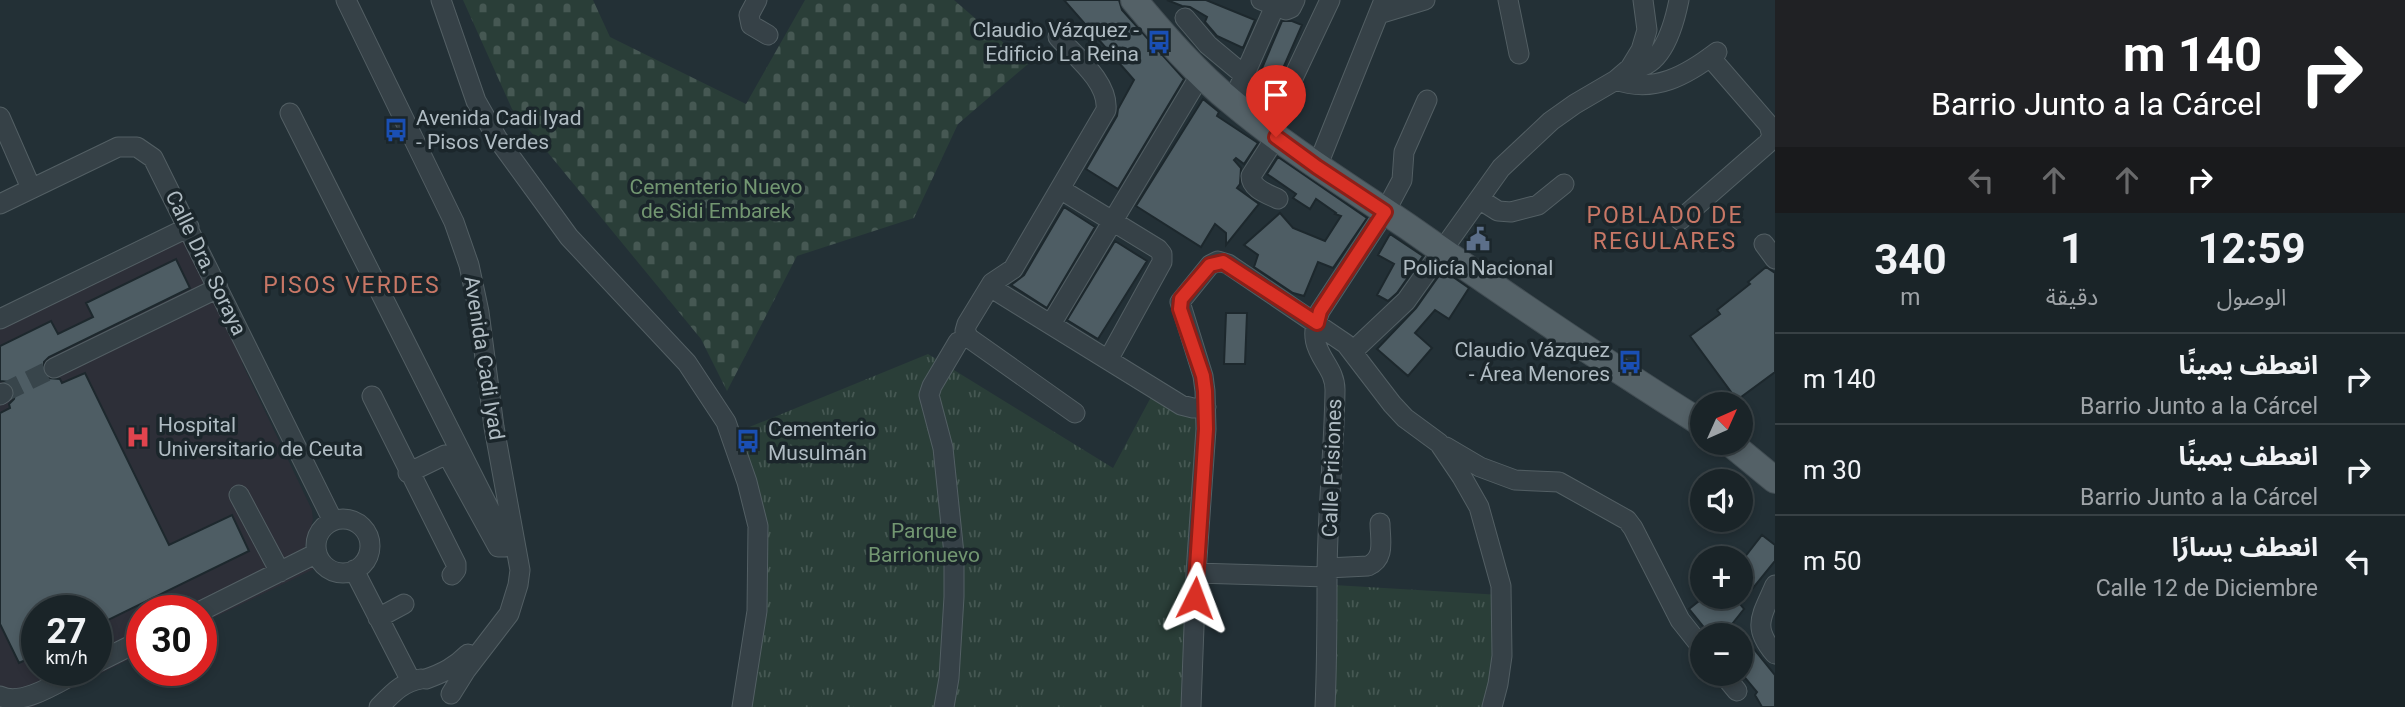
<!DOCTYPE html>
<html lang="ar">
<meta charset="utf-8">
<style>
:root{--surface:#1a2428;--page:#273034;--text:#f1f3f6;--muted:#9fa4a8;--line:#384145}
body{margin:0;font-family:Roboto,"Noto Sans Arabic",sans-serif;background:var(--page);color:var(--text);direction:rtl;height:100vh;display:flex;flex-direction:column;font-size:26px;white-space:nowrap}
*{box-sizing:border-box;margin:0}
p{font-size:23px;color:var(--muted)}
.icon{flex:none;width:38px;height:38px;fill:none;stroke:currentColor;stroke-width:2;stroke-linecap:round;stroke-linejoin:round}
.map{position:relative;flex:1;overflow:hidden;direction:ltr}
.sheet{display:flex;flex-direction:column;background:var(--surface);width:630px}
.sheet>*{flex:none}
.banner{background:#202124;color:#fff;overflow:hidden}
.needle{width:46px;rotate:45deg}
.tools{position:absolute;left:1690px;top:392px;display:grid;gap:14px}
.tools a{display:grid;place-items:center;width:63px;height:63px;border-radius:50%;background:var(--surface);box-shadow:0 4px 10px #0003,0 0 0 2px var(--line);font-size:35px}
.speed{position:absolute;left:21px;top:595px;display:flex;gap:14px;font-size:35px;font-weight:700;text-align:center}
.speed>*{display:grid;place-content:center;width:91px;height:91px;border-radius:50%;background:var(--surface);box-shadow:0 4px 10px #0003,0 0 0 2px var(--line);line-height:1}
.speed small{font-size:18px;font-weight:400}
.speed .limit{border:10px solid #d22;background:#fff;color:#111}
.pin{position:absolute;display:grid;place-items:center;width:60px;height:60px;color:#fff;margin:-72px -30px;border-radius:50% 50% 50% 0;rotate:-45deg;box-shadow:0 0 7px #0007}
.pin .icon{rotate:45deg}
.me{position:absolute;width:77px;margin:-38px;rotate:3deg;stroke-linejoin:round;filter:drop-shadow(0 0 5px #0008)}
.turn{display:flex;align-items:center;gap:24px;height:147px;padding:0 28px;font-size:32px}
.turn .icon{width:91px;height:91px;stroke-width:2.5}
.turn b{display:block;font-size:49px;line-height:60px}
.lanes{display:flex;align-items:center;height:66px;padding:0 28px;background:#0003;justify-content:center;gap:35px;direction:ltr}
.lanes .off{opacity:.35}
.eta{display:flex;justify-content:space-evenly;align-items:center;height:119px;text-align:center}
.eta b{font-size:42px;font-weight:700;line-height:49px}
ul{padding:0;list-style:none}
li{display:flex;align-items:center;gap:21px;height:91px;padding:0 28px;border-top:2px solid var(--line)}
li div{flex:1}
li b{display:block;font-size:26px}
li em{font-style:normal}
main{display:flex;flex:1;min-height:0}
.map>svg:first-child{display:block}
.medical{fill:#2d2f38;fill-rule:evenodd}
.cemetery{fill:url(#cemetery-stones)}
.park{fill:url(#park-tufts)}
.building{fill:#4e5d64;stroke:#1d282d;stroke-width:2}
.lines{fill:none;stroke-linecap:round;stroke-linejoin:round}
.minor-tunnel{stroke:#38454b;stroke-width:19;stroke-dasharray:19 10;stroke-linecap:butt}
.minor-casing{stroke:#535f64;stroke-width:21}
.major-casing{stroke:#424d53;stroke-width:28}
.minor{stroke:#364147;stroke-width:19}
.major{stroke:#546167;stroke-width:26}
.route-casing{stroke:#8d1f18;stroke-width:18}
.route{stroke:#d93025;stroke-width:12}
.labels{text-anchor:middle;stroke-width:7;stroke-linejoin:round;paint-order:stroke}
.poi-label{font-size:21px;fill:#b0bcc3;stroke:#1b262b;text-anchor:start}
.park-label{font-size:21px;fill:#729671;stroke:#1b262b}
.street-label{font-size:21px;fill:#b0bcc3;stroke:#1b262b}
.neighbourhood-label{font-size:23px;letter-spacing:2px;fill:#c87766;stroke:#1b262b}
</style>
<main>
<section class="sheet">
<div class="banner">
<div class="turn"><svg class="icon" aria-label="right" viewBox="0 0 24 24"><path d="M7 20v-9h11M14 6l5 5-5 5"/></svg><div><b>140 m</b>Barrio Junto a la Cárcel</div></div>
<div class="lanes"><svg class="icon off" aria-label="left" viewBox="0 0 24 24"><path d="M17 20v-9H6M10 6l-5 5 5 5"/></svg><svg class="icon off" aria-label="ahead" viewBox="0 0 24 24"><path d="M12 20V5M6 11l6-6 6 6"/></svg><svg class="icon off" aria-label="ahead" viewBox="0 0 24 24"><path d="M12 20V5M6 11l6-6 6 6"/></svg><svg class="icon" aria-label="right" viewBox="0 0 24 24"><path d="M7 20v-9h11M14 6l5 5-5 5"/></svg></div>
</div>
<div class="eta">
<div><b>12:59</b><p>الوصول</p></div>
<div><b>1</b><p>دقيقة</p></div>
<div><b>340</b><p>m</p></div>
</div>
<ul>
<li><svg class="icon" aria-label="right" viewBox="0 0 24 24"><path d="M7 20v-9h11M14 6l5 5-5 5"/></svg><div><b>انعطف يمينًا</b><p>Barrio Junto a la Cárcel</p></div><em>140 m</em></li>
<li><svg class="icon" aria-label="right" viewBox="0 0 24 24"><path d="M7 20v-9h11M14 6l5 5-5 5"/></svg><div><b>انعطف يمينًا</b><p>Barrio Junto a la Cárcel</p></div><em>30 m</em></li>
<li><svg class="icon" aria-label="left" viewBox="0 0 24 24"><path d="M17 20v-9H6M10 6l-5 5 5 5"/></svg><div><b>انعطف يسارًا</b><p>Calle 12 de Diciembre</p></div><em>50 m</em></li>
</ul>
</section>
<div class="map">
<svg width="1775" height="707" viewBox="0 0 1775 707">
<defs>
<pattern id="cemetery-stones" width="16" height="16" patternUnits="userSpaceOnUse" patternTransform="scale(1.75)"><rect width="16" height="16" fill="#2a3e38"/><path d="M2 7V4a2 2 0 0 1 4 0v3zM10 15v-3a2 2 0 0 1 4 0v3z" fill="#465853"/></pattern>
<pattern id="park-tufts" width="24" height="20" patternUnits="userSpaceOnUse" patternTransform="scale(1.75)"><rect width="24" height="20" fill="#2a3e38"/><path d="M3 7l-1-3M5 7V3M7 7l1-3M15 17l-1-3M17 17v-4M19 17l1-3" fill="none" stroke="#465853"/></pattern>
</defs>
<rect width="100%" height="100%" fill="#233036"/>
<!-- medical -->
<path class="medical" d="M185,237L245,362L242,363L312,510L313,520L304,550L314,569L201,624V611H142V653L33,707H0V326ZM37,611H96V670H37Z"/>
<!-- cemetery -->
<path class="cemetery" d="M463,0H593L610,37L746,104L805,0H954L1028,64L958,124L914,218L797,256L727,391L701,339L512,109Z"/>
<!-- park -->
<path class="park" d="M928,354L1113,468L1151,397L1202,406L1187,707H743L762,583L730,435Z
M1317,584L1501,595L1493,707H1324Z"/>
<!-- building -->
<path class="building" d="M1064,0H1119L1122,10L1184,79L1118,189L1086,169L1117,116L1118,109L1134,80Z
M1167,0H1206L1255,20L1243,48L1217,36L1205,22L1207,17L1190,7L1182,6Z
M1282,21H1292L1302,25L1274,89L1268,86L1265,92L1254,87Z
M1203,99L1219,112L1217,116L1258,143L1244,164L1236,158L1234,160L1241,168L1240,184L1237,188L1259,204L1226,245V233L1215,224L1201,247L1136,206Z
M1278,157L1367,218L1333,268L1318,262L1304,296L1293,293L1254,267L1258,255L1244,245L1280,213L1293,228L1325,241L1341,216L1335,214L1336,213L1316,199L1310,209L1293,198L1296,194L1267,174Z
M1064,207L1095,227L1047,308L1011,285L1024,275Z
M1390,234L1423,256L1397,293L1388,301L1377,295L1394,264L1378,255Z
M1115,241L1147,261L1098,339L1067,320Z
M176,259L190,288L49,357L44,362L43,373L48,378L60,379L62,383L85,373L169,545L232,515L249,551L96,626V611H37V655L19,663L0,624V413L10,408L9,404L14,399L15,393L9,382L0,381V346L51,321L58,334L93,317L86,303Z
M1766,267L1775,273V372L1737,400L1690,336L1720,314L1717,310L1750,284L1748,282Z
M1443,270L1469,288L1449,319L1435,310L1415,333L1432,348L1408,376L1377,349L1416,308Z
M1226,313H1247L1245,364H1224Z
M1762,535L1775,545V561L1740,604L1744,609L1733,623L1775,675V707H1762L1755,695L1757,692L1741,673V635H1710L1689,609L1704,597H1741V562Z"/>
<g class="lines">
<!-- minor-tunnel -->
<path class="minor-tunnel" d="M3,393L54,368"/>
<!-- minor casing -->
<g class="minor-casing">
<path id="minor" d="M346,0L454,222L469,265L479,312L494,427L520,570L518,585L509,614L466,670L451,694
M441,0L476,101L497,138L569,237L687,363L726,422L747,482L758,526L757,611L742,707
M757,0L749,15L751,25L768,35
M1261,0L1286,10L1291,8L1295,0
M1508,0L1519,54
M1379,14L1425,0
M1185,18L1208,45L1244,75
M1058,37C1075,56 1109,82 1106,110L1013,269L992,283L967,324L965,331L969,338L1075,413
M1630,68C1662,70 1674,25 1679,0
M1616,80C1654,94 1687,75 1717,52
M1232,103L1275,6
M290,113L506,542L505,547H498L448,456L445,455L408,473
M0,117L31,188
M1268,131L1330,0
M1276,137L1251,176C1251,189 1268,194 1278,199
M1317,167L1384,0
M1060,189L1158,249L1162,254V262L1108,360
M1479,199L1498,211L1511,212L1538,205L1564,184
M0,204L118,147H137L153,158L333,521
M1680,220L1768,143L1772,136L1769,125L1710,57
M1764,244L1775,259
M990,287L1181,405L1193,408L1206,407
M0,319L189,227
M1051,324L1201,74
M1353,351L1406,301L1501,168L1551,121L1575,104L1616,80L1630,68L1641,50L1647,30L1643,0
M54,368L218,288
M0,395L3,393
M372,396L456,564V570L452,575
M1446,447L1480,467L1515,480L1559,482L1627,520L1633,528L1680,620L1703,649
M239,495L280,572
M316 546a27 27 0 1 1 54 0a27 27 0 1 1-54 0Z
M1327,568L1368,566C1386,558 1380,540 1380,523
M354,570L411,681
M1196,573L1327,577
M1775,585C1762,616 1751,626 1775,654
M201,611L317,553
M378,618L404,604
M96,663L142,640
M1723,674L1737,691
M426,679C443,673 455,667 468,654
M0,696C23,707 60,681 82,670
M379,707C392,694 402,682 421,679
M944,707L949,678L954,597V554L943,448L929,395L932,386L958,342
M1191,707L1196,573L1206,429L1205,391L1203,376L1180,302L1210,265L1218,261L1228,264L1346,344L1392,404L1405,418L1439,443L1462,477L1479,507L1501,586L1502,656L1498,684L1492,707
M1325,707C1327,664 1327,621 1327,579C1327,516 1334,454 1335,391C1336,361 1302,353 1320,311L1385,212L1402,180L1404,152L1427,100"/>
</g>
<!-- major casing -->
<g class="major-casing">
<path id="major" d="M1134,0C1165,37 1196,73 1233,103C1288,149 1348,186 1407,226C1504,294 1602,361 1703,424
M1730,443L1775,480"/>
</g>
<!-- minor -->
<use href="#minor" class="minor"/>
<!-- major -->
<use href="#major" class="major"/>
</g>
<g class="lines">
<!-- route casing -->
<g class="route-casing">
<path id="route" d="M1195,598L1206,429L1205,391L1203,376L1180,309L1181,299L1210,265L1223,262L1317,323L1320,311L1385,212L1317,167L1276,137"/>
</g>
<!-- route -->
<use href="#route" class="route"/>
</g>
<!-- icons -->
<defs>
<g id="bus-bare" transform="scale(1.89)"><path d="M-5-6H5V4H4V6H2V4H-2V6H-4V4H-5ZM-3.5-4V0h7V-4ZM-3.5 1.2v1.5H-2V1.2ZM2 1.2v1.5H3.5V1.2Z" fill="#1a4fb4" stroke="#1b262b" stroke-width="2.5" paint-order="stroke"/></g>
<g id="civic-bare" transform="scale(1.89)"><path d="M-.6-6.5H3V-4.5H.6V-3L4-1V1h2V6H-6V1h2V-1L-.6-3ZM-1.2 2.5V6h2.4V2.5Z" fill="#5c6f8a" stroke="#1b262b" stroke-width="2.5" paint-order="stroke"/></g>
<g id="hospital-bare" transform="scale(1.89)"><path d="M-5-5h3v3.5h4V-5h3V5h-3V1.5h-4V5h-3Z" fill="#e0444e" stroke="#1b262b" stroke-width="2.5" paint-order="stroke"/></g>
</defs>
<g fill-rule="evenodd">
<use href="#bus-bare" x="1159" y="42"/>
<use href="#bus-bare" x="396" y="130"/>
<use href="#civic-bare" x="1478" y="239"/>
<use href="#bus-bare" x="1630" y="362"/>
<use href="#hospital-bare" x="138" y="437"/>
<use href="#bus-bare" x="748" y="441"/>
</g>
<g class="labels">
<!-- poi labels -->
<g class="poi-label">
<text x="1139" y="37" text-anchor="end">Claudio Vázquez -<tspan x="1139" dy="24">Edificio La Reina</tspan></text>
<text x="416" y="125">Avenida Cadi Iyad<tspan x="416" dy="24">- Pisos Verdes</tspan></text>
<text x="1478" y="275" text-anchor="middle">Policía Nacional</text>
<text x="1610" y="357" text-anchor="end">Claudio Vázquez<tspan x="1610" dy="24">- Área Menores</tspan></text>
<text x="158" y="432">Hospital<tspan x="158" dy="24">Universitario de Ceuta</tspan></text>
<text x="768" y="436">Cementerio<tspan x="768" dy="24">Musulmán</tspan></text>
</g>
<!-- park labels -->
<g class="park-label">
<text x="716" y="194">Cementerio Nuevo<tspan x="716" dy="24">de Sidi Embarek</tspan></text>
<text x="924" y="538">Parque<tspan x="924" dy="24">Barrionuevo</tspan></text>
</g>
<!-- street labels -->
<g class="street-label">
<text transform="translate(206 263) rotate(64)" y="7">Calle Dra. Soraya</text>
<text transform="translate(484 358) rotate(81)" y="7">Avenida Cadi Iyad</text>
<text transform="translate(1332 468) rotate(-88)" y="7">Calle Prisiones</text>
</g>
<!-- neighbourhood labels -->
<g class="neighbourhood-label">
<text x="1665" y="223">POBLADO DE<tspan x="1665" dy="26">REGULARES</tspan></text>
<text x="352" y="293">PISOS VERDES</text>
</g>
</g>
</svg>
<div class="tools">
<a><svg class="needle" viewBox="-14 -14 28 28"><path d="M0-13l5 13h-10z" fill="#e53935"/><path d="M0 13l5-13h-10z" fill="#9fa4a8"/></svg></a>
<a><svg class="icon" aria-label="sound" viewBox="0 0 24 24"><path d="M4 9h4l5-4v14l-5-4H4zM17 9q2 3 0 6"/></svg></a>
<a>+</a>
<a>−</a>
</div>
<div class="speed"><div>27<small>km/h</small></div><div class="limit">30</div></div>
<div class="pin" style="left:1276px;top:137px;background:#d93025"><svg class="icon" aria-label="arrive" viewBox="0 0 24 24"><path d="M6 21V4h12l-3 4 3 4H6"/></svg></div>
<svg class="me" style="left:1195px;top:598px" viewBox="-20 -20 40 40"><path d="M0-17L14 15 0 8-14 15z" fill="#d93025" stroke="#fff" stroke-width="4"/></svg>
</div>
</main>
